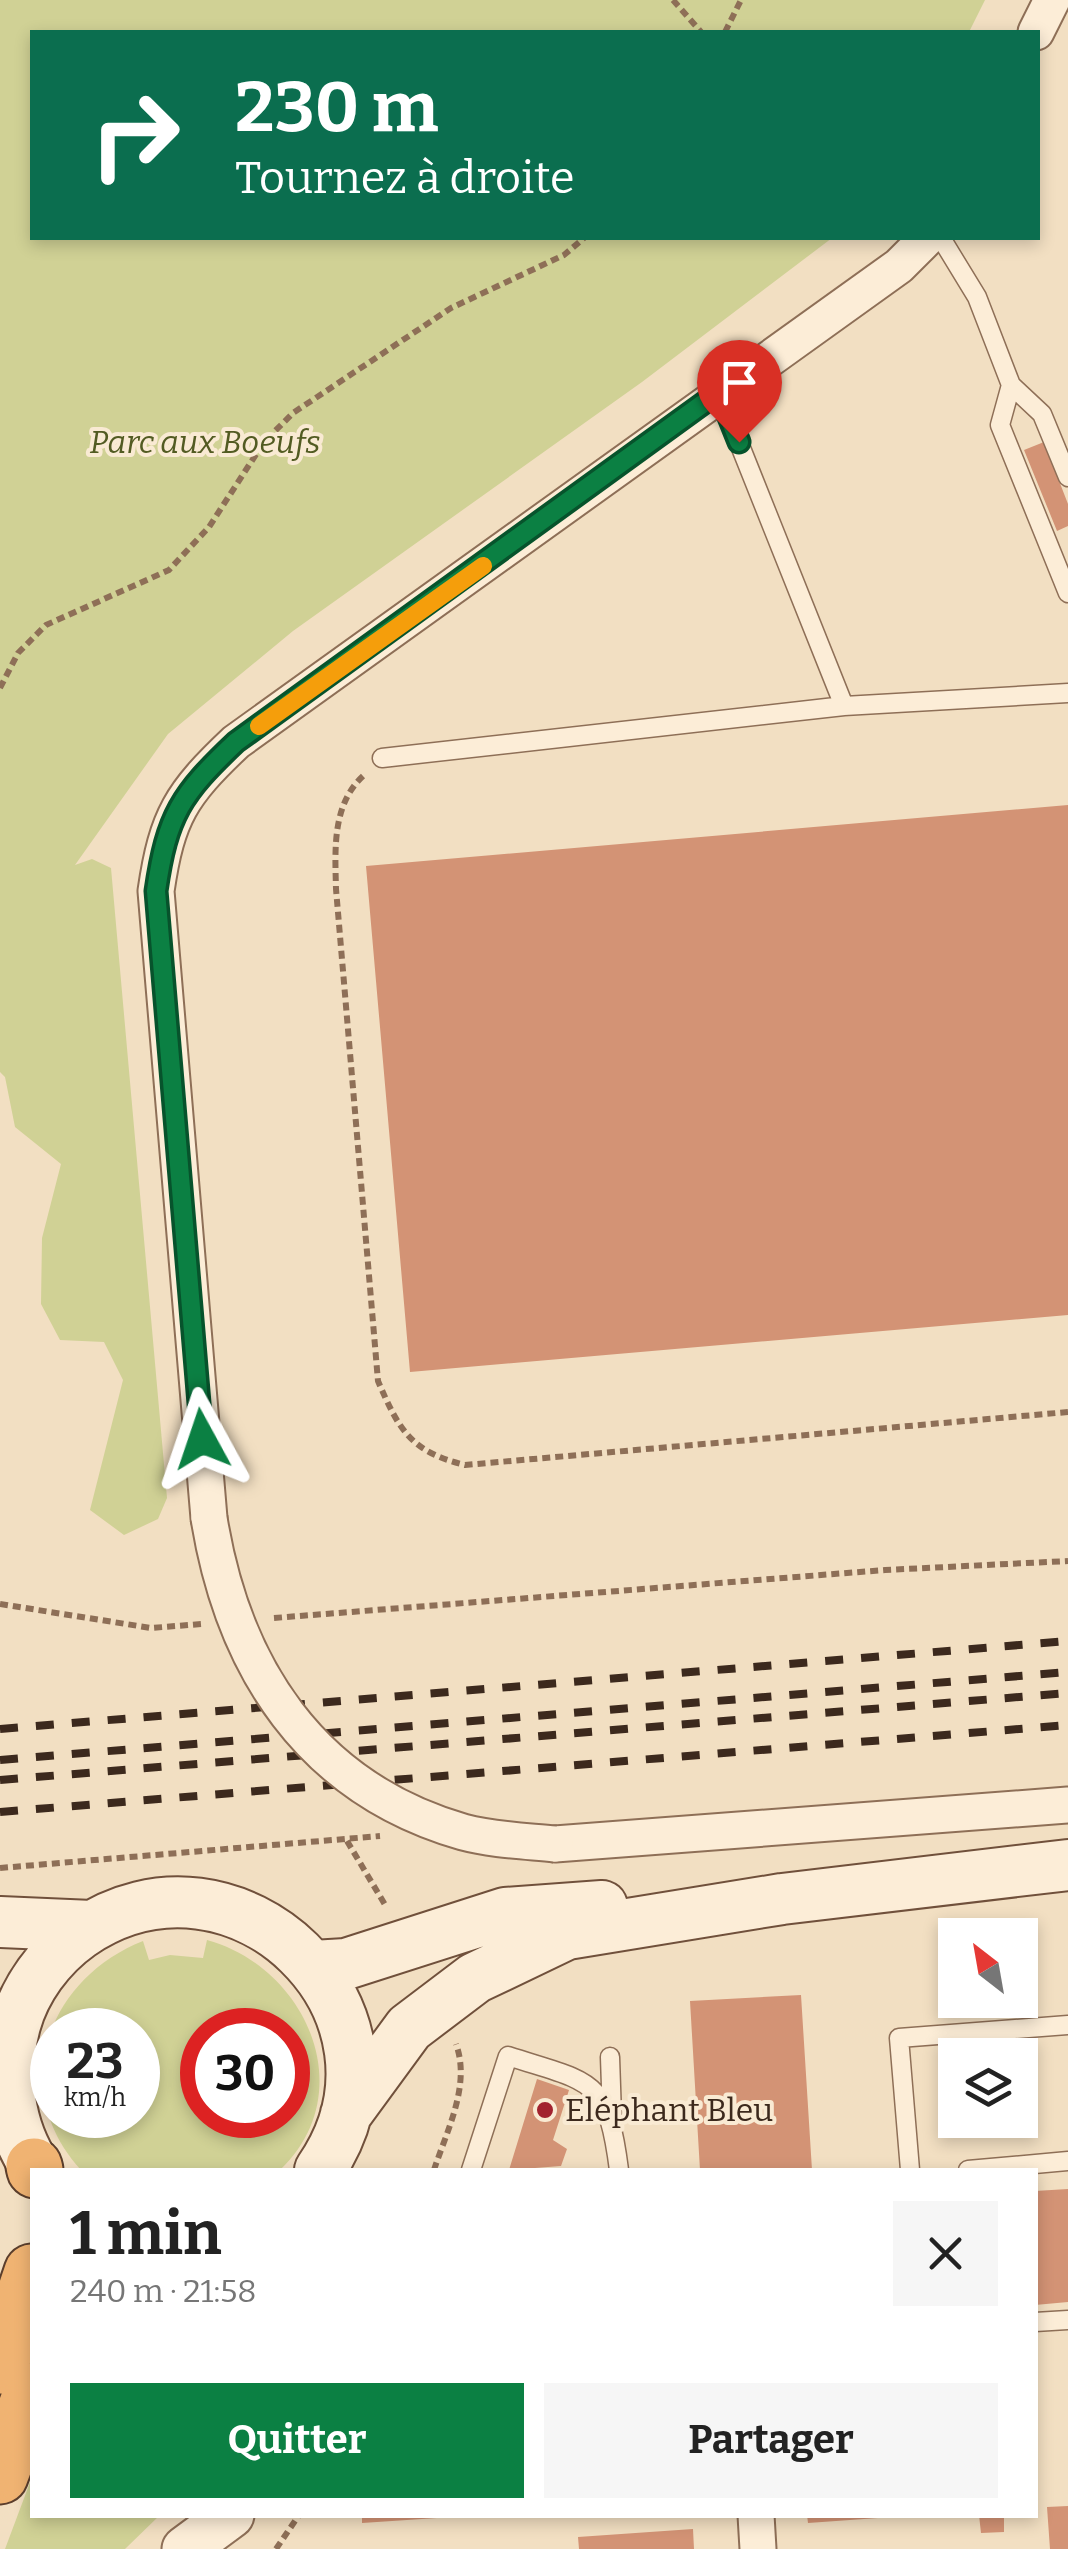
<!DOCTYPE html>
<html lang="fr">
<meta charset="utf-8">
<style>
:root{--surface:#fff;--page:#f6f6f6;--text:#222;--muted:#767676;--accent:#0b8043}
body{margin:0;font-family:Bitter,serif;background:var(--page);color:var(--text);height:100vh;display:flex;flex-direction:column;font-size:38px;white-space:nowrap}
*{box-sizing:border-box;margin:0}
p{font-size:32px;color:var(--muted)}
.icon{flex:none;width:55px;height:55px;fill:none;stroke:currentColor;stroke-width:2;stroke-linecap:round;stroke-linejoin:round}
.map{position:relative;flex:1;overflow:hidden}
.sheet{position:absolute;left:30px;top:2168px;width:1008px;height:350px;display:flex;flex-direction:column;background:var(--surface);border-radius:0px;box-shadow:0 5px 15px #0003}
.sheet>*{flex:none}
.banner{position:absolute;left:30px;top:30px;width:1010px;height:210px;border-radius:0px;box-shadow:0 5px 15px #0003;background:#0b6e4f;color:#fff;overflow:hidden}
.needle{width:65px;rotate:329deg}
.controls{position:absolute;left:938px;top:1918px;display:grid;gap:20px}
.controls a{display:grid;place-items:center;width:100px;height:100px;border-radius:0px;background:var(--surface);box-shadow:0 5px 15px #0003;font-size:50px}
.speed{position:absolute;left:30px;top:2008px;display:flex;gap:20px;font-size:50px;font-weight:700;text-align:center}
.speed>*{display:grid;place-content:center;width:130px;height:130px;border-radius:50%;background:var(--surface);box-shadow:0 5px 15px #0003;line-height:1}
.speed small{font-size:25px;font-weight:400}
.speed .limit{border:15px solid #d22;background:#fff;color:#111}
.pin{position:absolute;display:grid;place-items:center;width:85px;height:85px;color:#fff;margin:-102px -42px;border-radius:50% 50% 50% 0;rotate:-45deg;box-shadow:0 0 10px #0007}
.pin .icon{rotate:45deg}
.me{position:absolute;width:110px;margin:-55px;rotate:355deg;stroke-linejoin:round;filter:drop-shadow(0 0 8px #0008)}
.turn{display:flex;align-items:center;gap:35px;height:210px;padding:0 40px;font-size:45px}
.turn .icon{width:130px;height:130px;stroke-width:2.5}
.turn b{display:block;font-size:70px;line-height:85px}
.round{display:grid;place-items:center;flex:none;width:105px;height:105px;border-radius:0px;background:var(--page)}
.headline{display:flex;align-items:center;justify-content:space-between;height:170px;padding:0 40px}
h1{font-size:60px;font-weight:700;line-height:75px}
.action{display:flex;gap:20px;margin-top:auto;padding:20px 40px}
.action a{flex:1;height:115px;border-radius:0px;background:var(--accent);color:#fff;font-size:40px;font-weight:700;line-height:115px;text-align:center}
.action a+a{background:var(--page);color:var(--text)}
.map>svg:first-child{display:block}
.green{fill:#d0d195;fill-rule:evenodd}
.building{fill:#d39375}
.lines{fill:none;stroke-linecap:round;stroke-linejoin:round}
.service-casing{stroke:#8e6f57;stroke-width:21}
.minor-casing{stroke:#8e6f57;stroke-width:39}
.tertiary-casing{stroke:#8e6f57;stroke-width:49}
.secondary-casing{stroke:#70503b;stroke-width:54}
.trunk-casing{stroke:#5b3e2c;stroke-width:59}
.path{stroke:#8e6f57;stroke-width:6;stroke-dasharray:8 5;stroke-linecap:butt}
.service{stroke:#fcedd7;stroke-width:18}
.minor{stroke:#fcedd7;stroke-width:35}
.tertiary{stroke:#fcedd7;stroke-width:45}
.secondary{stroke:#fcedd7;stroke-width:50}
.trunk{stroke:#f0b372;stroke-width:55}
.rail{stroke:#3c291d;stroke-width:8;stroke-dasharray:18 18;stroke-linecap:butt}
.minor-bridge-casing{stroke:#8e6f57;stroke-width:39;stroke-linecap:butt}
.minor-bridge{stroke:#fcedd7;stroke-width:35}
.route-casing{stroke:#07532c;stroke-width:25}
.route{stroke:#0b8043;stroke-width:18}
.slow{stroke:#f59e0b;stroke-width:18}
.poi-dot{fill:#a2222f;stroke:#f9ead3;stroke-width:4}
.labels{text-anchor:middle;stroke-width:8;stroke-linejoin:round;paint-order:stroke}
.park-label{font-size:32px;font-style:italic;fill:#525b22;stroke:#f9ead3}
.poi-label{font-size:32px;fill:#3c291d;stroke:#f9ead3;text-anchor:start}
</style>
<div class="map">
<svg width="1068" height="2549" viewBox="0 0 1068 2549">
<rect width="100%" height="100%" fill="#f2dfc2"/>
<!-- green -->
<path class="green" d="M0,0H985L969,32H32V238H832L642,382L293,631L168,734L75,865L92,859L111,868L167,1498L158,1519L124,1535L90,1510L123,1380L104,1342L60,1340L41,1304L42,1238L61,1164L15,1127L5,1077L0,1072Z
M207,1940C306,1967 362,2092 280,2170H81C7,2089 47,1979 143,1941L149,1960L170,1955L203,1958ZM138,2030V2115H52V2030ZM288,2030V2115H202V2030Z
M32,2477V2515H160L125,2549H5Z"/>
<!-- building -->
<path class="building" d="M1044,442L1068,504V526L1057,531L1024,450Z
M1068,805V1315L410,1372L366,866Z
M801,1995L812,2170H700L690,2001Z
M537,2079L569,2090L553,2140L567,2149L561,2166L509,2170Z
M1068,2189V2302L1035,2305V2191Z
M1068,2506V2549H1050L1047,2507Z
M362,2515H437V2518L362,2523Z
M807,2515H877L878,2518L808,2523Z
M979,2515H1004V2532L981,2533Z
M693,2529L694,2549H579L578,2537Z"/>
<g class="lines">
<!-- service casing -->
<g class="service-casing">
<path id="service" d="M941,238L977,297L1011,385L1042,414L1068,477
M1011,385L1000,425L1068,593
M719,393L844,706
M382,758L844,706L1068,693
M610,2057L612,2116
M471,2170L508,2056C591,2083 607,2076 619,2170
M910,2170L899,2038L1068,2025
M968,2170L1068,2161
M1035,2322L1068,2320"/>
</g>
<!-- minor casing -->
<g class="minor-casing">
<path id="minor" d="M1036,32L1052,0
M209,1518L156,891C167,816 181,794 236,742L899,266L927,238
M555,1844L1068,1805
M756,2515L758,2549"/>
</g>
<!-- tertiary casing -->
<g class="tertiary-casing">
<path id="tertiary" d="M185,2549L231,2515"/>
</g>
<!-- secondary casing -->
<g class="secondary-casing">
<path id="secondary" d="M0,1922L92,1926
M313,1966L346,1964L505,1913L602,1906
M346,2114L409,2028L475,1978L567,1934L782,1899L1068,1865
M37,2170C8,2127 2,2074 15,2025C25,1989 49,1956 80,1934C236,1827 428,2013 320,2170"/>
</g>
<!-- trunk casing -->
<g class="trunk-casing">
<path id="trunk" d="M34,2166L35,2170
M0,2366L32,2272
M0,2476L32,2391"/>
</g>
<!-- path -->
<path class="path" d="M673,0L701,32
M725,32L741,0
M0,688L18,653L46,625L169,570L209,527L264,442L293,413L451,308L564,255L584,238
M363,776C332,805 335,849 336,889L378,1381C399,1430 411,1452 465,1465L1068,1412
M0,1604L151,1628L202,1624
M274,1618L885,1570L1068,1561
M347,1841L387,1908
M0,1868L380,1836
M434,2170C447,2130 471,2085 456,2044
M276,2549L299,2515"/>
<!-- service -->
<use href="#service" class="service"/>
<!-- minor -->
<use href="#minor" class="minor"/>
<!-- tertiary -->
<use href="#tertiary" class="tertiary"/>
<!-- secondary -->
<use href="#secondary" class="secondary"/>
<!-- trunk -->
<use href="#trunk" class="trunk"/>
<!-- rail -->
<path class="rail" d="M0,1729L1068,1641
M0,1760L1068,1672
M0,1780L1068,1693
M0,1812L1068,1725"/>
<!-- minor-bridge casing -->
<g class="minor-bridge-casing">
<path id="minor-bridge" d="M209,1518C233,1667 310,1788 463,1832C493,1840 525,1841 555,1844"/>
</g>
<!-- minor-bridge -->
<use href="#minor-bridge" class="minor-bridge"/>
</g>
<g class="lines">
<!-- route casing -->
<g class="route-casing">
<path id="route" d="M202,1439L156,891C167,815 181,794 236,742L719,392L739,442"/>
</g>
<!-- route -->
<use href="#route" class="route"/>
<!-- slow -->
<path class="slow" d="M259,726L483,566"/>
</g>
<!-- markers -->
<circle class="poi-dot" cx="545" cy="2110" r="10"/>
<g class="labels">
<!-- park labels -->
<g class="park-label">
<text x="205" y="453">Parc aux Boeufs</text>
</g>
<!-- poi labels -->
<g class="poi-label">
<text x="565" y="2121">Eléphant Bleu</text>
</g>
</g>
</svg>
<div class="controls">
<a><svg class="needle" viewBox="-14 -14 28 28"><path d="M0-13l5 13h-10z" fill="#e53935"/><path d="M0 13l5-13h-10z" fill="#767676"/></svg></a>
<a><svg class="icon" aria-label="layers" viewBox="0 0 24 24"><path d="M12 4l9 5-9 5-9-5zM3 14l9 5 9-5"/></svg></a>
</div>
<div class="speed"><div>23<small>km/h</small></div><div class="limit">30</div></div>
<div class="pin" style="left:739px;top:442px;background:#d93025"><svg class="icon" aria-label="arrive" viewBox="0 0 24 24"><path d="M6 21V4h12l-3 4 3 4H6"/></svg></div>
<svg class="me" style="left:202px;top:1439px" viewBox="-20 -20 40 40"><path d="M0-17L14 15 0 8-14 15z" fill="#0b8043" stroke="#fff" stroke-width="4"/></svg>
<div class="banner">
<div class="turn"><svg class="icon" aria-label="right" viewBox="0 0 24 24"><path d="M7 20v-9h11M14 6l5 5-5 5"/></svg><div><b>230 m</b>Tournez à droite</div></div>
</div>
<section class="sheet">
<div class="headline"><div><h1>1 min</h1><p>240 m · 21:58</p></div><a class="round"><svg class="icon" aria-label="close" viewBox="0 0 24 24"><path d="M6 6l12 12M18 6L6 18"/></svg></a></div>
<div class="action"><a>Quitter</a><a>Partager</a></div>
</section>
</div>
